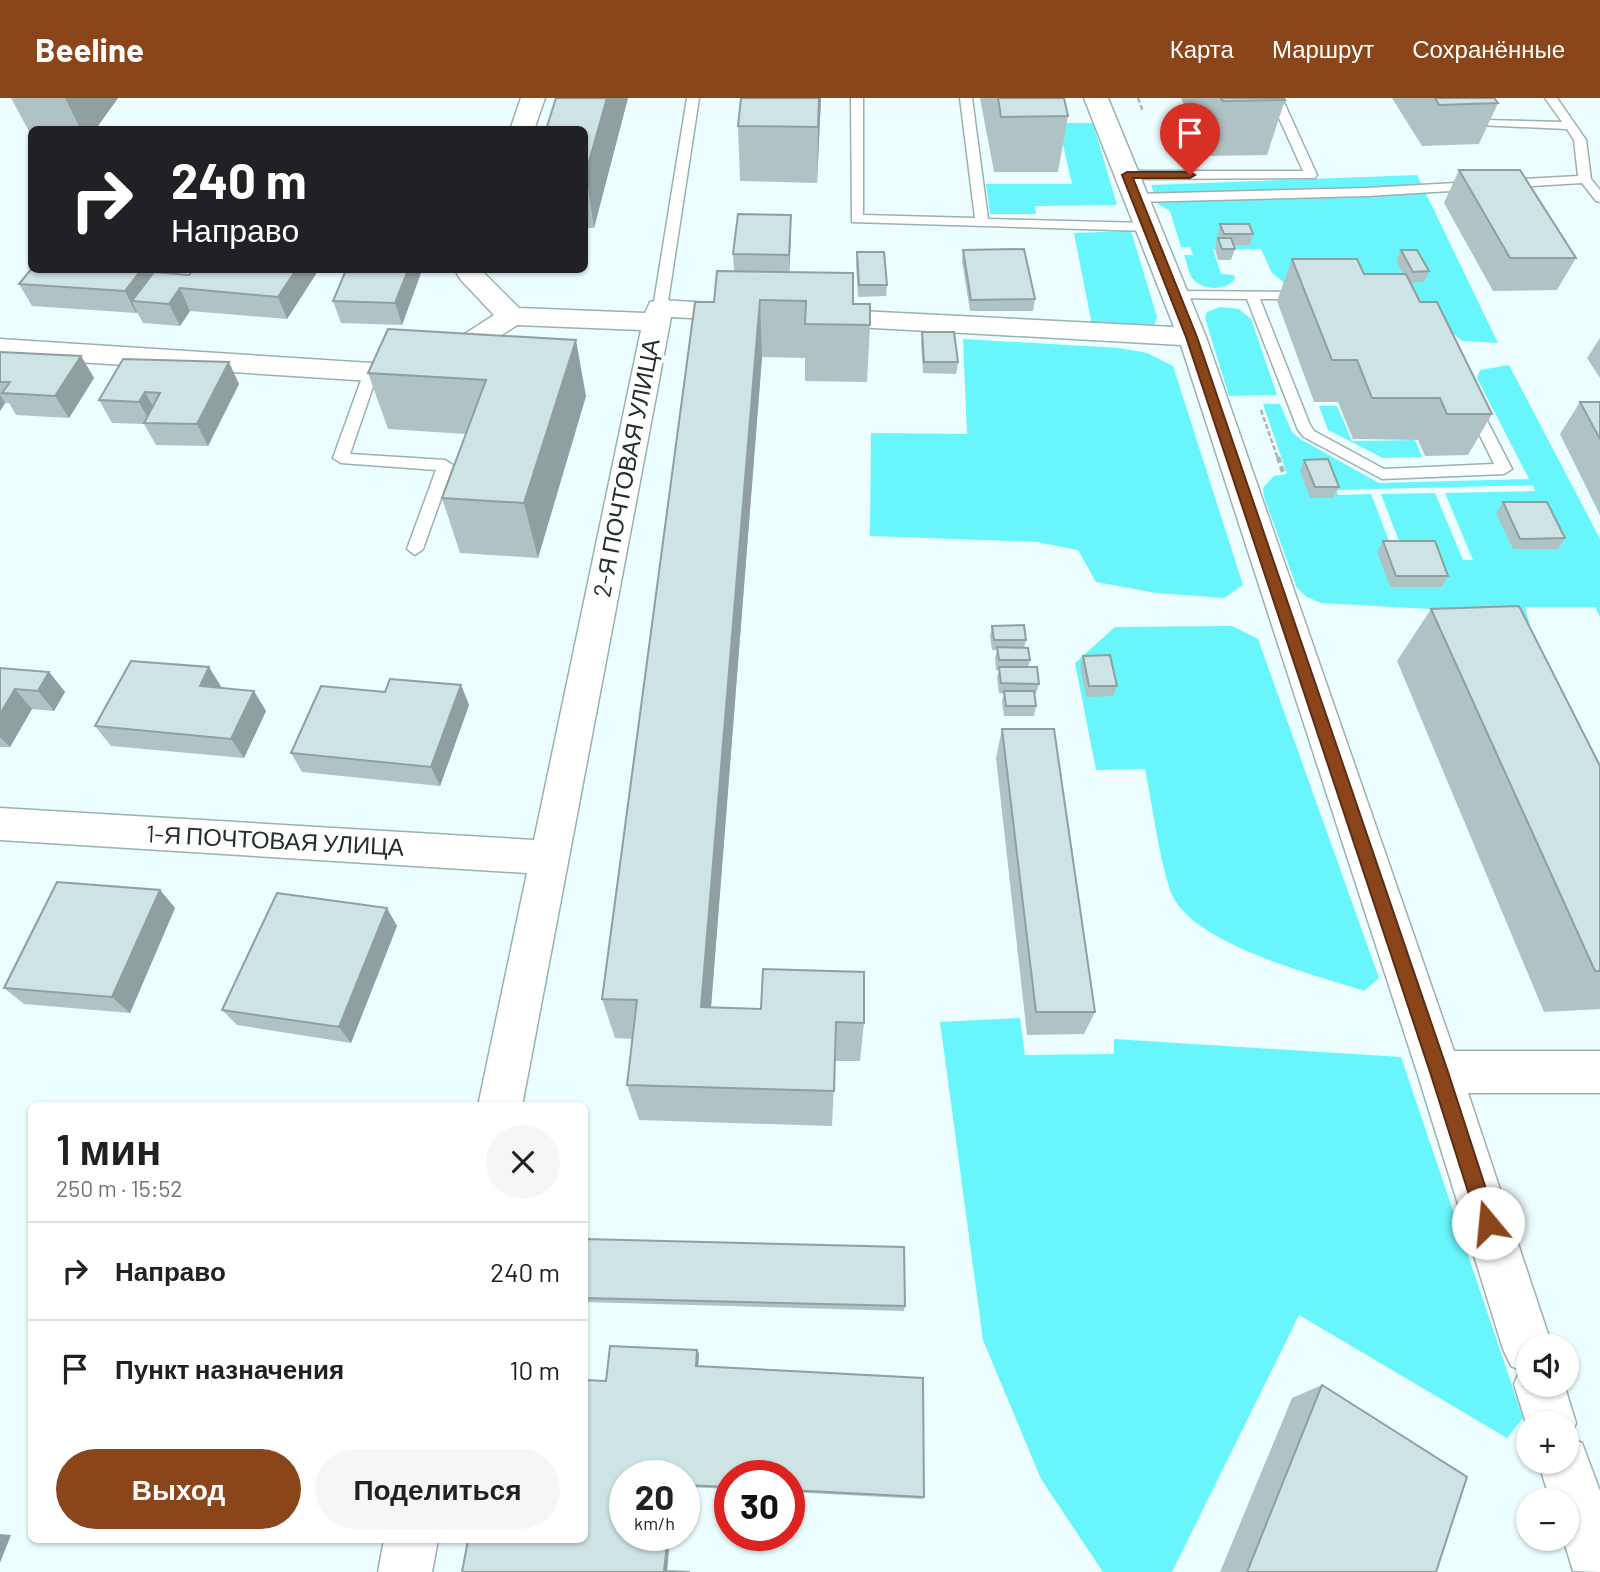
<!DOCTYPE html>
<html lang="ru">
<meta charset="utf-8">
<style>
:root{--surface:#fff;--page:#f6f6f6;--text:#202124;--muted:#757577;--line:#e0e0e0;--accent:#8a451b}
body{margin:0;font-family:Barlow,sans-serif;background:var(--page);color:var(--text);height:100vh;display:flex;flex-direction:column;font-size:26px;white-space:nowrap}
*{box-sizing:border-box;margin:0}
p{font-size:23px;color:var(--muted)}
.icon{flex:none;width:38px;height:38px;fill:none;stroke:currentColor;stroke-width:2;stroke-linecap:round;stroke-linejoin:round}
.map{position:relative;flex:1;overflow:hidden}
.side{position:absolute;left:28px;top:1004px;width:560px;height:441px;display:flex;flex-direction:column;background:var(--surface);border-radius:10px;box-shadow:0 2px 5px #0004}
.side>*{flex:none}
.guide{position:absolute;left:28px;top:28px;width:560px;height:147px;border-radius:10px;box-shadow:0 2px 5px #0004;background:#202124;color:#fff;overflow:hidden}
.controls{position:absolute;left:1516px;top:1236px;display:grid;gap:14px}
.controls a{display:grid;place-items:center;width:63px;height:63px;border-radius:50%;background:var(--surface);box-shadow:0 2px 5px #0004;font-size:35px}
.speed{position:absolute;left:609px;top:1362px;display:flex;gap:14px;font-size:35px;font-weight:700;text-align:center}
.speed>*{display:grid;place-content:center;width:91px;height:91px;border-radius:50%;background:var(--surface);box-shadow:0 2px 5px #0004;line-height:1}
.speed small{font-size:18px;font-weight:400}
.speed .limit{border:10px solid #d22;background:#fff;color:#111}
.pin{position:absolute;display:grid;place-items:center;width:60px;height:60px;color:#fff;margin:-72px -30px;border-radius:50% 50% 50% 0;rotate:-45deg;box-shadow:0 0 7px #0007}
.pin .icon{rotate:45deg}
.me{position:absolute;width:77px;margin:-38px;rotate:343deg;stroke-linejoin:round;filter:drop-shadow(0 0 5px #0008)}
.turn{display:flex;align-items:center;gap:24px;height:147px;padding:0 28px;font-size:32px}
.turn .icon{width:91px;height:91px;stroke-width:2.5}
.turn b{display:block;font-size:49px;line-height:60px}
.round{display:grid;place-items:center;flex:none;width:74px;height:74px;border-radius:37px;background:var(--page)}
.overview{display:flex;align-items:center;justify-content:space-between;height:119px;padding:0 28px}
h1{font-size:42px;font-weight:600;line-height:52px}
.primary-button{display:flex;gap:14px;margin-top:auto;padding:14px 28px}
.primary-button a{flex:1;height:80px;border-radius:42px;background:var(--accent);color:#fff;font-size:28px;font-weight:600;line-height:80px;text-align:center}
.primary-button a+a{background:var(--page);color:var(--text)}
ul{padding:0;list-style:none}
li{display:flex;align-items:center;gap:21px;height:98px;padding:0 28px;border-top:2px solid var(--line)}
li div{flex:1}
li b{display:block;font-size:26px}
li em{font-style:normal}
header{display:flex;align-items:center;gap:42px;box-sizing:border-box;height:98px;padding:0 35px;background:var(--accent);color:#fff}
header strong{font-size:33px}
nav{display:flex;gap:38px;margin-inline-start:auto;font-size:24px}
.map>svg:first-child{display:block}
.green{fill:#68f6fc;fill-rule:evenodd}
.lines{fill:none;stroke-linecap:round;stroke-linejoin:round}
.lane-casing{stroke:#9bb0b1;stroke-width:3}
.street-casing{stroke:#9bb0b1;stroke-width:3}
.path-far1{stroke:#a7b6b6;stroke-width:2.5;stroke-dasharray:5 2.5;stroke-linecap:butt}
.path{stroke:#a7b6b6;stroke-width:4.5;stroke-dasharray:6 3.5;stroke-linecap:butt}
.lane{fill:#fff;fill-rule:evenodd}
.street{fill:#fff;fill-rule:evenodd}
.wall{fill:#b0c3c4}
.shaded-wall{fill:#909fa0}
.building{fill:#cde3e4;stroke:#909fa0;stroke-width:2}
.route{fill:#8a451b;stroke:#5a2d12;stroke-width:2}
.labels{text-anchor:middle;stroke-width:7;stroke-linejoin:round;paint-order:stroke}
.street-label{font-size:24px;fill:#252e2e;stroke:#fff}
</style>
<header>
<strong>Beeline</strong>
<nav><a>Карта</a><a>Маршрут</a><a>Сохранённые</a></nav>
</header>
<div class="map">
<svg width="1600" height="1474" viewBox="0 0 1600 1474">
<rect width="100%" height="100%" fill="#ecfeff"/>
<!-- green -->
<path class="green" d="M1058,25H1093L1117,107L1035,108L1036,116H990L986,86H1072Z
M1417,77L1498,245L1462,243L1447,230L1286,186L1272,175L1261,151H1213L1221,176L1234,177L1235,181C1226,193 1202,193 1192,180C1188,174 1187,164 1184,157H1193L1190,149H1181L1170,113L1158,106L1151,87Z
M1131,133L1157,219L1154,227L1141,230L1092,227L1074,135Z
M1220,209L1239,211L1251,221L1277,297L1229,298L1205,220L1207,214Z
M963,241L1119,250L1147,255L1173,268L1243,487L1224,500L1156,495L1096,484L1078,452L1037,444L870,438L871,335L967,336Z
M1509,267L1600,441V519L1595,509H1525L1531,532L1435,528L1430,511L1321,505L1307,499L1297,490L1264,399L1263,390L1274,378L1287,376L1263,306H1280L1292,334L1300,341L1379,385L1529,381L1477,280L1480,272ZM1533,387L1535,393L1445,395L1473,462H1463L1435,395L1381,396L1402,451H1392L1371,396L1338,397L1336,392Z
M1319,308H1337L1352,343L1415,342L1422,359L1383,360L1328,332Z
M1232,528L1258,541L1379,880L1364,893C1314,876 1188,846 1170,792C1158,756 1153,709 1145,671L1096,672L1075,565L1115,529Z
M1020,920L1025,957L1114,956V941L1401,959L1523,1320L1507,1340L1299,1217L1172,1474H1103L1041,1381L983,1242L940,924Z"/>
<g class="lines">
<!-- lane casing -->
<g class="lane-casing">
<path id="lane" d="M687,0H699L667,210L660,214L653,210Z
M851,0H863V117L975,120L960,0H972L988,121L1147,125L1153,129L1147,133L852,124Z
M1270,0H1282L1317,77L1315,80L1127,81L1121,77L1127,73H1303Z
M1460,0H1472L1485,22L1562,24L1545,0H1557L1586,42L1591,81L1600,92V104L1596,103L1582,85L1367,98L1136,104L1130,100L1136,96L1367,90L1578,78L1574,42L1567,31L1477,27Z
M1175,193L1308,194V200L1303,201H1260L1310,327L1314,333L1384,371L1494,366L1466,309L1473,304L1480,309L1512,371L1504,376L1382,381L1304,339L1298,332L1247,201L1170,200V194Z
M371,269L378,274L350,356L445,362L453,367L423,451L415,457L407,451L436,372L341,365L333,360L364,274Z"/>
</g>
<!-- street casing -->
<g class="street-casing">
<path id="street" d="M521,0H545L534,32H510Z
M1084,0H1108L1206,239L1454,953H1600V995H1468L1552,1248H1528V1286H1564L1576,1325L1570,1340L1582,1345L1600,1393V1474L1573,1473L1563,1440H1566V1402H1550L1538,1363H1566V1325H1528V1330L1526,1325L1514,1286L1520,1272L1511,1268L1503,1251L1417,974L1181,247L820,227L810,225L806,219L810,213L820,211L1174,229Z
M459,172H485L484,175L519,210L645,215L650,204L660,202L746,207L756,209L760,215L756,221L746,223L671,219L522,1008H478L527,775L0,742V710L534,742L641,232L517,227L465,261L371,283L0,259V241L371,265L446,248L494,217L461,182L457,176Z
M384,1442H438L432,1474H378Z"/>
</g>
<!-- path-far1 -->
<path class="path-far1" d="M1138,0L1143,14
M1261,312L1278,361"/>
<!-- path -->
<path class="path" d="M1278,359L1283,374"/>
<!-- lane -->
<use href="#lane" class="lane"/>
<!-- street -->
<use href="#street" class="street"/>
</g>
<!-- wall -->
<path class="wall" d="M11,0H118L95,32H32V39Z
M556,0H628L594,130H584V32Z
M741,0H821L817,85L740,83L738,28Z
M980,0H1064L1068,18L1058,74H994Z
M1181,0H1284L1285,2L1267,57L1207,58Z
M1392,0H1494L1498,5L1479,46L1422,48Z
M1459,72L1576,160L1557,192L1493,193L1444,105Z
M791,117V139L789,174L853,206L870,227L867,284L805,283V260L762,259L711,909L864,925L860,963H835L832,1028L639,1022L627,987L633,941L615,940L602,901L714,204L734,173L733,156Z
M1220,126L1253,136L1250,147H1233L1235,151L1231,162H1218L1215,151Z
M963,152L1035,201L1033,213H970L962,163Z
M1401,152L1429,173L1424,184L1410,185L1420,204L1492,316L1468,357L1425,358L1418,342L1353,341L1338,304H1314L1277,203L1292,161L1364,176H1403L1396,163Z
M857,154L887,187L886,198L858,199L856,166Z
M163,175L189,177L316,176L287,221L190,213L180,228L143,225L137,214L136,215L32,208L19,186Z
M421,175L402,227L341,225L333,203Z
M388,231L586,298L538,460L460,455L442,400L466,336L388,331L368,275Z
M922,234L958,264L956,276L923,275L921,245Z
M1600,240V280L1587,260Z
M0,254L81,258L94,280L69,320L16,317L9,305H5L0,313Z
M123,261L239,286L208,348L156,347L144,326L112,325L99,302Z
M1580,304H1600V417L1560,336Z
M1304,362L1339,389L1333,400H1310L1300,373Z
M1503,404L1565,440L1558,451H1513L1496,415Z
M1383,443L1448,478L1442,489H1390L1377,454Z
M1431,511L1600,668V911L1544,914L1397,563Z
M992,528L1026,542L1024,550L1030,562L1028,569L1039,586L1036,596H1035L1036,608L1034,618H1004L1002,603L1004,596L999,595L997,579L999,572H996L995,560L997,552H992L990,538Z
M1083,558L1117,588L1113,598L1086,599L1080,568Z
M0,570L49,574L65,594L54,613L32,611L10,649H0Z
M461,587L469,607L440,688L302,674L291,655L385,594Z
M222,590L266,613L244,660L111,648L95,628Z
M1002,631L1095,914L1084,936L1027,937L996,660Z
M160,792L175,810L130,915L24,906L4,890Z
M397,828L351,945L237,927L222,912Z
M584,1141L905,1208L904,1213L584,1204Z
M697,1252L699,1256L698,1268L924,1399L922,1401L789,1394V1377H730V1391L684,1389V1377H625V1437H670L667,1473L462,1474L606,1283Z
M1322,1287L1436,1474H1220L1292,1300Z"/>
<!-- shaded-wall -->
<path class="shaded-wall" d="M65,0H118L95,32H81Z
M607,0H628L594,130L586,74Z
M819,0H821L817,85L818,29Z
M791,117V139L789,179V157Z
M141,172H161L164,176L132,203L137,214L136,215L125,193Z
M225,172H246L248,175Z
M296,172H314L316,176L287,221L278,199Z
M408,172H420L421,175L402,227L395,205Z
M180,190L190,213L180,228L169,206Z
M760,202L762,259L708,948L701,909Z
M576,242L586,298L538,460L524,405Z
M81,258L94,280L69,320L55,298Z
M229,264L239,286L208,348L197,326Z
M145,294L157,316L151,326L139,304Z
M0,297L5,305L0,313Z
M209,569L222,590L213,609L200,588Z
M49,574L65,594L54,613L38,593Z
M461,587L469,607L440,688L431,669Z
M15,591L32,611L10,649L0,639V616Z
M254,593L266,613L244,660L231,641Z
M160,792L175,810L130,915L112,899Z
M387,810L397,828L351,945L339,929Z
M697,1252L699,1256L698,1272L696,1268Z
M0,1436L11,1437L0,1465Z
M668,1437H670L667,1473H664Z"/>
<!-- building -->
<path class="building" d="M556,0H607L586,74H584V32H546Z
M741,0H819L818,29L738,28Z
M998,0H1064L1068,18L1001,19Z
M1221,0H1284L1285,2L1223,3Z
M1435,0H1494L1498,5L1439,7Z
M1459,72H1520L1576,160H1510Z
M738,116L791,117L789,157L733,156Z
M1220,126H1249L1253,136H1224Z
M1218,140H1231L1235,151H1222Z
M1024,151L1035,201L971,202L963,152Z
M1401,152H1417L1429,173L1413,174Z
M857,154H884L887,187H859Z
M1292,161H1357L1364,176H1406L1420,204H1437L1492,316H1447L1440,300H1372L1357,262H1332Z
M32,170V172H141L125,193L19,186Z
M193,172H225L245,174L247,172H296L278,199L180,190L169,206L132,203L154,174L189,177Z
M346,172H408L395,205L333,203Z
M717,173L853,175V206H870V227L805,226L806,203L760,202L701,909L761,911L763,871L864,874V925L836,924L834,993L627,987L637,902L602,901L695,204H714Z
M388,231L576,242L524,405L442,400L486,282L368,275Z
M922,234H954L958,264H924Z
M0,254L81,258L55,298L2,295L10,284H0Z
M123,261L229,264L197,326L144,325L160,295L145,294L139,304L99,302Z
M1580,304H1600V341Z
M1328,361L1339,389H1315L1304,362Z
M1503,404H1547L1565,440L1520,441Z
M1383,443H1435L1448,478H1396Z
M1519,508L1600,668V873H1595L1431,511Z
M1024,527L1026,542H994L992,528Z
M997,549L1028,550L1030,562H999Z
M1110,557L1117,588H1089L1083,558Z
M131,563L209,569L200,588L254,593L231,641L95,628Z
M999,569H1037L1039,586L1001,585Z
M0,570L49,574L38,593L15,591L0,616Z
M390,581L461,587L431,669L291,655L321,588L385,594Z
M1004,593H1034L1036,608H1006Z
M1002,631H1054L1095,914H1036Z
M57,784L160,792L112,899L4,890Z
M277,795L387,810L339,929L222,912Z
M584,1141L904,1149L905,1208L584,1200Z
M610,1248L697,1252L696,1268L923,1280L924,1399L789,1392V1377H730V1389L684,1387V1377H625V1437H668L664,1473L690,1474H462L468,1442H584V1282L606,1283Z
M1322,1287L1467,1379L1436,1474H1247Z"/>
<!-- route -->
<path class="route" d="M1127,74H1190L1195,77L1190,80H1133L1197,239L1448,974L1497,1125L1494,1132L1488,1135L1481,1132L1478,1125L1430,974L1186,239L1122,77Z"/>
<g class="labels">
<!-- street labels -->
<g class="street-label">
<text transform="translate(627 370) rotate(-79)" y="8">2-Я ПОЧТОВАЯ УЛИЦА</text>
<text transform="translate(275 743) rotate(3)" y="8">1-Я ПОЧТОВАЯ УЛИЦА</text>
</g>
</g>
</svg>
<div class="controls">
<a><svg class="icon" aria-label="sound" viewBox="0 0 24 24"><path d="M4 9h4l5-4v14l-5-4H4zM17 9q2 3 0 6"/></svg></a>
<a>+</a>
<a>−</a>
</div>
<div class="speed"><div>20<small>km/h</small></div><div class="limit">30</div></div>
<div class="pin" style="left:1190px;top:77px;background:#d93025"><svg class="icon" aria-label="arrive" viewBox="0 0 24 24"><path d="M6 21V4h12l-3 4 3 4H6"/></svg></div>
<svg class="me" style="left:1488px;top:1125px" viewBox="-20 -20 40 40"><circle r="19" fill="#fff"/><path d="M0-13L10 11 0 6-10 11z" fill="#8a451b"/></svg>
<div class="guide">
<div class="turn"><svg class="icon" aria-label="right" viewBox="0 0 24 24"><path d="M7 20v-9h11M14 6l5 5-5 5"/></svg><div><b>240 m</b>Направо</div></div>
</div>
<section class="side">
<div class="overview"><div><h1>1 мин</h1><p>250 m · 15:52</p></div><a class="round"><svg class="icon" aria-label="close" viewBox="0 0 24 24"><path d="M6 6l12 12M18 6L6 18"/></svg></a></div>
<ul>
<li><svg class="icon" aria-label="right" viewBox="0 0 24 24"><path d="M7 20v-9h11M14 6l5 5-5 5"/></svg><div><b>Направо</b></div><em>240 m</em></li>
<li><svg class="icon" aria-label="arrive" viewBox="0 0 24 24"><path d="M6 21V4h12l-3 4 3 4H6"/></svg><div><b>Пункт назначения</b></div><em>10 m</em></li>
</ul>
<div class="primary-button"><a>Выход</a><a>Поделиться</a></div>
</section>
</div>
